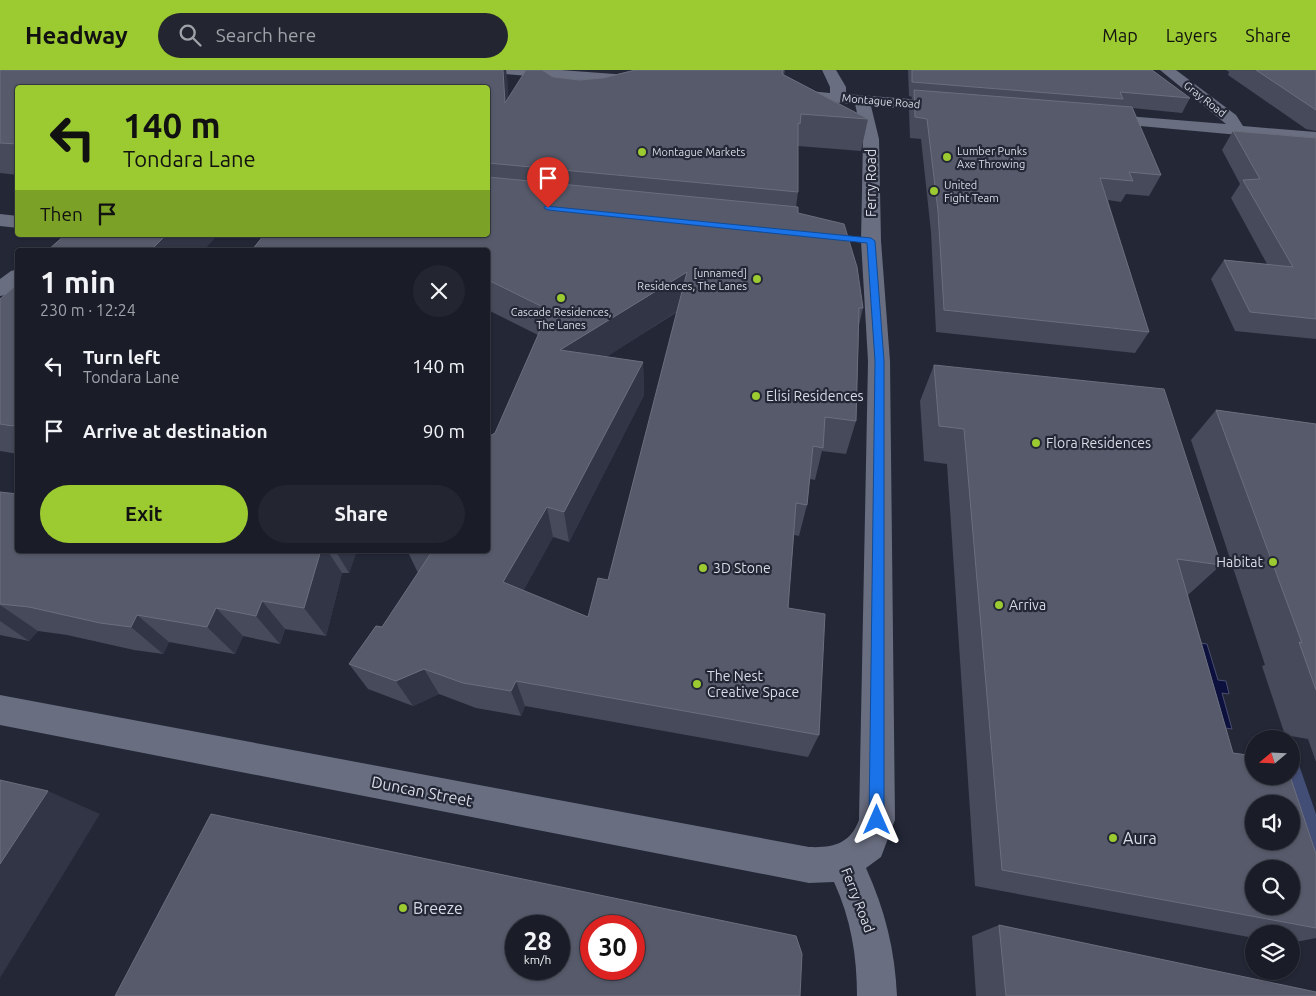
<!DOCTYPE html>
<meta charset="utf-8">
<style>
:root{--surface:#1a1d28;--page:#232630;--text:#f1f3f6;--muted:#9fa2a8;--line:#383b45;--accent:#9cca31}
body{margin:0;font-family:Ubuntu,sans-serif;background:var(--page);color:var(--text);height:100vh;display:flex;flex-direction:column;font-size:19px;white-space:nowrap}
*{box-sizing:border-box;margin:0}
p{font-size:16px;color:var(--muted)}
.icon{flex:none;width:28px;height:28px;fill:none;stroke:currentColor;stroke-width:2;stroke-linecap:round;stroke-linejoin:round}
.map{position:relative;flex:1;overflow:hidden}
.drawer{position:absolute;left:15px;top:178px;width:475px;height:305px;display:flex;flex-direction:column;background:var(--surface);border-radius:5px;box-shadow:0 1px 4px #0004,0 0 0 1px var(--line)}
.drawer>*{flex:none}
.guide{position:absolute;left:15px;top:15px;width:475px;height:152px;border-radius:5px;box-shadow:0 1px 4px #0004,0 0 0 1px var(--line);background:#9cca31;color:#111;overflow:hidden}
.needle{width:32px;rotate:251deg}
.fabs{position:absolute;left:1245px;top:660px;display:grid;gap:10px}
.fabs a{display:grid;place-items:center;width:55px;height:55px;border-radius:50%;background:var(--surface);box-shadow:0 1px 4px #0004,0 0 0 1px var(--line);font-size:25px}
.speed{position:absolute;left:505px;top:845px;display:flex;gap:10px;font-size:25px;font-weight:700;text-align:center}
.speed>*{display:grid;place-content:center;width:65px;height:65px;border-radius:50%;background:var(--surface);box-shadow:0 1px 4px #0004,0 0 0 1px var(--line);line-height:1}
.speed small{font-size:12px;font-weight:400}
.speed .limit{border:8px solid #d22;background:#fff;color:#111}
.pin{position:absolute;display:grid;place-items:center;width:42px;height:42px;color:#fff;margin:-51px -21px;border-radius:50% 50% 50% 0;rotate:-45deg;box-shadow:0 0 5px #0007}
.pin .icon{rotate:45deg}
.me{position:absolute;width:55px;margin:-28px;rotate:0deg;stroke-linejoin:round;filter:drop-shadow(0 0 4px #0008)}
.turn{display:flex;align-items:center;gap:18px;height:105px;padding:0 25px;font-size:22px}
.turn .icon{width:65px;height:65px;stroke-width:2.5}
.turn b{display:block;font-size:35px;line-height:42px}
.then{display:flex;align-items:center;height:48px;padding:0 25px;background:#0003;gap:10px;font-size:19px}
.round{display:grid;place-items:center;flex:none;width:52px;height:52px;border-radius:26px;background:var(--page)}
.summary{display:flex;align-items:center;justify-content:space-between;height:85px;padding:0 25px}
h1{font-size:30px;font-weight:600;line-height:38px}
.primary-button{display:flex;gap:10px;margin-top:auto;padding:10px 25px}
.primary-button a{flex:1;height:58px;border-radius:30px;background:var(--accent);color:#111;font-size:20px;font-weight:600;line-height:58px;text-align:center}
.primary-button a+a{background:var(--page);color:var(--text)}
ul{padding:0;list-style:none}
li{display:flex;align-items:center;gap:15px;height:65px;padding:0 25px}
li div{flex:1}
li b{display:block;font-size:19px}
li em{font-style:normal}
header{display:flex;align-items:center;gap:30px;box-sizing:border-box;height:70px;padding:0 25px;background:var(--accent);color:#111}
header strong{font-size:24px}
nav{display:flex;gap:28px;margin-inline-start:auto;font-size:18px}
.search{width:350px;height:45px;background:var(--page);display:flex;align-items:center;gap:12px;box-sizing:border-box;padding:0 18px;border-radius:28px;color:var(--muted);font-size:19px}
.map>svg:first-child{display:block}
.green{fill:#434e76}
.water{fill:#0c103d;stroke:#4a4d70}
.lines{fill:none;stroke-linecap:round;stroke-linejoin:round}
.minor{fill:#696e80;fill-rule:evenodd}
.wall{fill:#464a5a;fill-rule:evenodd}
.shaded-wall{fill:#313546}
.building{fill:#565a6a;stroke:#6a6e7d;fill-rule:evenodd}
.route{fill:#1a73e8;stroke:#114b97}
.poi-dot{fill:#9cca31;stroke:#232736;stroke-width:2}
.labels{text-anchor:middle;stroke-width:4.5;stroke-linejoin:round;paint-order:stroke}
.far-street-label{font-size:11px;fill:#d9dce6;stroke:#232736}
.far-poi-label{font-size:11px;fill:#d9dce6;stroke:#232736;text-anchor:start}
.street-label{font-size:14px;fill:#d9dce6;stroke:#232736}
.poi-label{font-size:14px;fill:#d9dce6;stroke:#232736;text-anchor:start}
.near-street-label{font-size:16px;fill:#d9dce6;stroke:#232736}
.near-poi-label{font-size:16px;fill:#d9dce6;stroke:#232736;text-anchor:start}
</style>
<header>
<strong>Headway</strong>
<div class="search"><svg class="icon" aria-label="search" viewBox="0 0 24 24"><circle cx="10" cy="10" r="6"/><path d="M15 15l6 6"/></svg>Search here</div>
<nav><a>Map</a><a>Layers</a><a>Share</a></nav>
</header>
<div class="map">
<svg width="1316" height="926" viewBox="0 0 1316 926">
<rect width="100%" height="100%" fill="#232736"/>
<!-- green -->
<path class="green" d="M1291,693L1299,695L1316,744V829L1291,734L1277,706H1291Z"/>
<!-- water -->
<path class="water" d="M1183,571L1207,574L1218,610L1226,611L1229,624L1222,623L1232,659L1207,655Z"/>
<g class="lines">
<!-- minor -->
<path class="minor" d="M498,0H561L641,6L649,11L641,16L505,4Z
M822,0H836L846,17V24L947,32L955,37L947,42L871,36L879,69L881,171L890,291L895,750L881,787L866,798C885,840 895,880 897,926H857C857,886 851,849 834,812L809,813L0,655V625L809,777C833,778 850,774 859,750L868,291L861,171L863,69L855,34L788,29L780,24L788,19L830,23V17Z
M1160,0H1176L1236,45L1243,56L1316,62V72L1096,52L1094,49L1096,46L1102,44L1226,54Z
M0,144L18,146V158L0,156Z
M18,199V216L7,225L0,226V209L11,201Z"/>
</g>
<!-- wall -->
<path class="wall" d="M0,0L507,6L508,28L553,7L579,10L603,8L635,0H785L784,5L868,49L861,81L798,76V122L796,137L798,143L863,238L859,255L856,351L846,384L822,381L815,410L810,409L807,435L799,466L794,465L788,538L819,665L808,687L525,636L521,646L476,638L439,624L413,636L368,619L349,594L382,557L418,503L407,480H488L495,363L538,265L488,240V18H18V105L0,103ZM677,242L608,510L588,547L523,521L553,467L569,472L644,325L643,292L606,287Z
M908,0H1152L1190,28L1182,43L1132,38L1161,105L1149,126L1126,124L1121,132L1108,130L1149,262L1135,283L936,262L931,162L921,69L910,68L909,40L912,27L909,26Z
M1226,0H1316V61L1306,59L1228,5L1229,2Z
M1233,61L1316,68V269L1235,261L1211,209L1224,190L1267,194L1231,128L1240,114L1222,80Z
M18,214V384L0,381V229Z
M934,295L1221,495L1188,525L1233,683L1316,784V868L1291,873V864H1254V868L975,816L947,394L924,391L920,331Z
M1216,340L1316,354V692L1308,669L1285,665L1262,596L1265,595L1191,370Z
M0,422L18,480H357L349,503H342L326,566L285,559L280,574L243,566L235,584L169,572L163,584L134,580L67,565L38,561L29,571L0,565Z
M999,855L1316,926H976L972,866Z"/>
<!-- shaded-wall -->
<path class="shaded-wall" d="M503,0H506L507,6L510,65L505,33Z
M166,165H218L204,180H151Z
M687,202L685,236L565,314L560,280Z
M643,292L644,325L569,472L564,442Z
M18,351V360L13,356Z
M547,437L553,467L512,541L503,512Z
M321,480H327L342,503L326,566L304,538Z
M335,480H357L349,503Z
M262,531L285,559L280,574L256,546Z
M0,535L38,561L29,571L0,551Z
M216,538L243,566L235,584L207,557Z
M137,545L169,572L163,584L131,557Z
M424,599L439,624L413,636L396,611Z
M516,611L525,636L521,646L511,621Z
M48,721L100,744L0,908V794Z"/>
<!-- building -->
<path class="building" d="M0,0H503L505,33L526,0H542L553,7L579,10L603,8L635,0H783L782,4L868,49L801,44L800,54L798,53V122L488,93V18H18V74L0,73Z
M912,0H1152L1190,28L1120,22L1123,29L912,12Z
M1256,0H1316V40Z
M914,20L1132,37L1161,105L1129,102L1133,111L1100,108L1149,262L944,240L938,141L927,49L915,47Z
M1233,61L1316,68V249L1250,242L1224,190L1293,197L1243,110L1260,109Z
M488,107L798,137V143L844,154L857,197L863,238H859L856,351L825,347L823,378L813,376L807,435L796,433L788,538L825,544L819,665L516,611L511,621L463,613L424,599L396,611L349,594L376,556L382,557L433,480H488V367L495,363L549,240L488,210V180H252L264,165H488ZM687,202L608,510L598,508L588,547L503,512L547,437L564,442L643,292L560,280Z
M65,165H166L151,180H48Z
M18,214V351L13,356L0,354V229Z
M934,295L1164,319L1221,495L1177,489L1233,683L1254,686V706H1290L1316,784V858L1002,800L964,359L939,356ZM1254,734H1291V771H1254ZM1254,799H1291V836H1254Z
M1216,340L1316,354V620L1299,572L1302,573Z
M0,422L18,424V480H321L304,538L262,531L256,546L216,538L207,557L137,545L131,557L100,553L29,537L0,534Z
M0,710L48,721L0,794Z
M211,744L796,866L802,884L800,926H115ZM516,856H559V899H516ZM591,856H634V899H591Z
M999,855L1316,922V926H1006Z"/>
<!-- route -->
<path class="route" d="M545,136L871,168L875,171L884,291V750L882,755L877,758L872,755L869,750L875,291L867,173L548,140L544,138Z"/>
<!-- markers -->
<g class="poi-dot">
<circle cx="642" cy="82" r="5"/>
<circle cx="947" cy="87" r="5"/>
<circle cx="934" cy="121" r="5"/>
<circle cx="757" cy="209" r="5"/>
<circle cx="561" cy="228" r="5"/>
<circle cx="756" cy="326" r="5"/>
<circle cx="1036" cy="373" r="5"/>
<circle cx="1273" cy="492" r="5"/>
<circle cx="703" cy="498" r="5"/>
<circle cx="999" cy="535" r="5"/>
<circle cx="697" cy="614" r="5"/>
<circle cx="1113" cy="768" r="5"/>
<circle cx="403" cy="838" r="5"/>
</g>
<g class="labels">
<!-- far-street labels -->
<g class="far-street-label">
<text transform="translate(1205 29) rotate(38)" y="4">Gray Road</text>
<text transform="translate(881 31) rotate(5)" y="4">Montague Road</text>
</g>
<!-- far-poi labels -->
<g class="far-poi-label">
<text x="957" y="85">Lumber Punks<tspan x="957" dy="13">Axe Throwing</tspan></text>
<text x="652" y="86">Montague Markets</text>
<text x="944" y="119">United<tspan x="944" dy="13">Fight Team</tspan></text>
<text x="747" y="207" text-anchor="end">[unnamed]<tspan x="747" dy="13">Residences, The Lanes</tspan></text>
<text x="561" y="246" text-anchor="middle">Cascade Residences,<tspan x="561" dy="13">The Lanes</tspan></text>
</g>
<!-- street labels -->
<g class="street-label">
<text transform="translate(871 113) rotate(-90)" y="5">Ferry Road</text>
<text transform="translate(858 830) rotate(69)" y="5">Ferry Road</text>
</g>
<!-- poi labels -->
<g class="poi-label">
<text x="766" y="331">Elisi Residences</text>
<text x="1046" y="378">Flora Residences</text>
<text x="1263" y="497" text-anchor="end">Habitat</text>
<text x="713" y="503">3D Stone</text>
<text x="1009" y="540">Arriva</text>
<text x="707" y="611">The Nest<tspan x="707" dy="16">Creative Space</tspan></text>
</g>
<!-- near-street labels -->
<g class="near-street-label">
<text transform="translate(422 721) rotate(11)" y="6">Duncan Street</text>
</g>
<!-- near-poi labels -->
<g class="near-poi-label">
<text x="1123" y="774">Aura</text>
<text x="413" y="844">Breeze</text>
</g>
</g>
</svg>
<div class="fabs">
<a><svg class="needle" viewBox="-14 -14 28 28"><path d="M0-13l5 13h-10z" fill="#e53935"/><path d="M0 13l5-13h-10z" fill="#9fa2a8"/></svg></a>
<a><svg class="icon" aria-label="sound" viewBox="0 0 24 24"><path d="M4 9h4l5-4v14l-5-4H4zM17 9q2 3 0 6"/></svg></a>
<a><svg class="icon" aria-label="search" viewBox="0 0 24 24"><circle cx="10" cy="10" r="6"/><path d="M15 15l6 6"/></svg></a>
<a><svg class="icon" aria-label="layers" viewBox="0 0 24 24"><path d="M12 4l9 5-9 5-9-5zM3 14l9 5 9-5"/></svg></a>
</div>
<div class="speed"><div>28<small>km/h</small></div><div class="limit">30</div></div>
<div class="pin" style="left:548px;top:138px;background:#d93025"><svg class="icon" aria-label="arrive" viewBox="0 0 24 24"><path d="M6 21V4h12l-3 4 3 4H6"/></svg></div>
<svg class="me" style="left:877px;top:750px" viewBox="-20 -20 40 40"><path d="M0-17L14 15 0 8-14 15z" fill="#1a73e8" stroke="#fff" stroke-width="4"/></svg>
<div class="guide">
<div class="turn"><svg class="icon" aria-label="left" viewBox="0 0 24 24"><path d="M17 20v-9H6M10 6l-5 5 5 5"/></svg><div><b>140 m</b>Tondara Lane</div></div>
<div class="then">Then<svg class="icon" aria-label="arrive" viewBox="0 0 24 24"><path d="M6 21V4h12l-3 4 3 4H6"/></svg></div>
</div>
<section class="drawer">
<div class="summary"><div><h1>1 min</h1><p>230 m · 12:24</p></div><a class="round"><svg class="icon" aria-label="close" viewBox="0 0 24 24"><path d="M6 6l12 12M18 6L6 18"/></svg></a></div>
<ul>
<li><svg class="icon" aria-label="left" viewBox="0 0 24 24"><path d="M17 20v-9H6M10 6l-5 5 5 5"/></svg><div><b>Turn left</b><p>Tondara Lane</p></div><em>140 m</em></li>
<li><svg class="icon" aria-label="arrive" viewBox="0 0 24 24"><path d="M6 21V4h12l-3 4 3 4H6"/></svg><div><b>Arrive at destination</b></div><em>90 m</em></li>
</ul>
<div class="primary-button"><a>Exit</a><a>Share</a></div>
</section>
</div>
